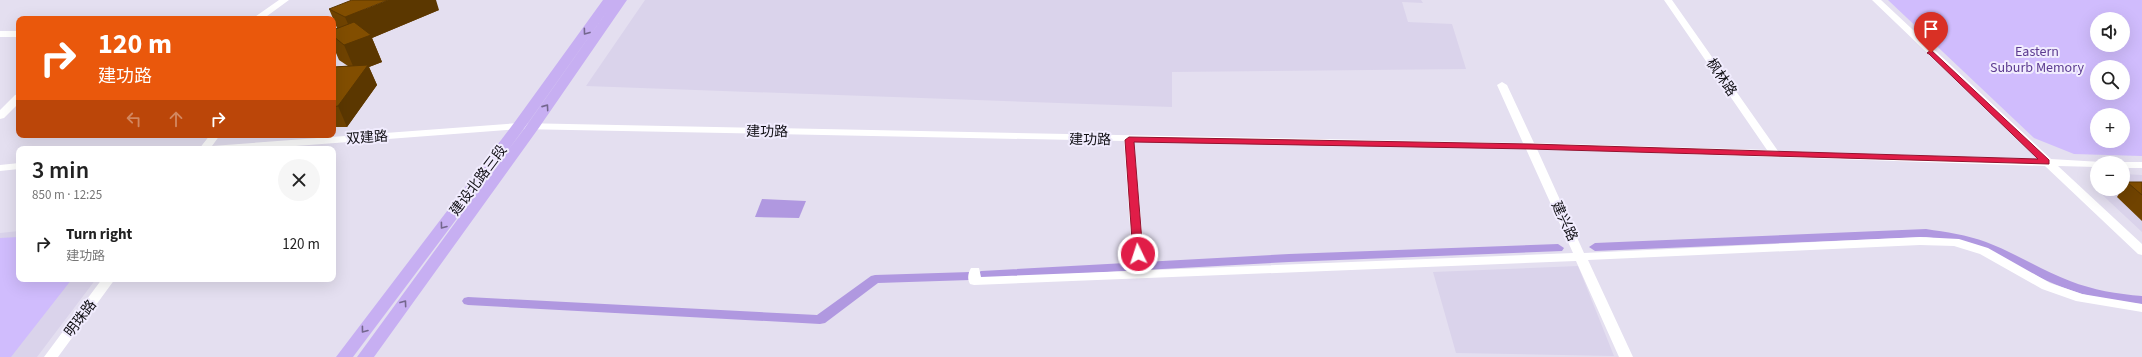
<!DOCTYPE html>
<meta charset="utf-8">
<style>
:root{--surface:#fff;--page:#f6f6f6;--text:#222;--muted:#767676}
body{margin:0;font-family:"Source Sans 3","Noto Sans SC",sans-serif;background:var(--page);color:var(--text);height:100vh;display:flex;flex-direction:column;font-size:15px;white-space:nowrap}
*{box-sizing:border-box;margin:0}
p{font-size:13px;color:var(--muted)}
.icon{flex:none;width:22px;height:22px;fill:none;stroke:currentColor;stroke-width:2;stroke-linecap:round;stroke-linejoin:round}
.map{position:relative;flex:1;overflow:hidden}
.side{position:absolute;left:16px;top:146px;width:320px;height:136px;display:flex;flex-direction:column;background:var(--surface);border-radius:8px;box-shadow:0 4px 16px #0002}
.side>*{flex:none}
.banner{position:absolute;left:16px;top:16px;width:320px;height:122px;border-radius:8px;box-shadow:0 4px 16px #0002;background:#ea580c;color:#fff;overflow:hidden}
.controls{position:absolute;left:2090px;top:12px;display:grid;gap:8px}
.controls a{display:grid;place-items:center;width:40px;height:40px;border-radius:50%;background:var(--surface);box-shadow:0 4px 16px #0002;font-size:20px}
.pin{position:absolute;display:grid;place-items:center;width:34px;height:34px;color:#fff;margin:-41px -17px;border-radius:50% 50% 50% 0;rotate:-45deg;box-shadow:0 0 4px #0007}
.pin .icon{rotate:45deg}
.me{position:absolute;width:44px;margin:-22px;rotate:356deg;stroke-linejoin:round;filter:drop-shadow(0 0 3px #0008)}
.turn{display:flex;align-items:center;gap:14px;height:84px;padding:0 16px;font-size:18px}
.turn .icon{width:52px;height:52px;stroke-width:2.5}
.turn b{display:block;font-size:28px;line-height:34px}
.lanes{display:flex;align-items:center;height:38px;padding:0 16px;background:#0003;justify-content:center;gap:20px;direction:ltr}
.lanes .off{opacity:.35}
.round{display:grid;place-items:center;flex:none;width:42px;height:42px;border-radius:21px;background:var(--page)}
.summary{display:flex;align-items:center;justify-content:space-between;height:68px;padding:0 16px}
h1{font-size:24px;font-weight:600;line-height:30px}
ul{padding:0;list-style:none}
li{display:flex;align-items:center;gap:12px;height:60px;padding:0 16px}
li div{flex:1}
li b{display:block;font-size:15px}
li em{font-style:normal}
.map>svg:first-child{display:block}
.built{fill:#dad3eb}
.green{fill:#d0bcfd;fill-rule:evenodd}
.water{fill:#b098e0}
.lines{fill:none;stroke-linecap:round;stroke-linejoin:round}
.canal{fill:#b098e0;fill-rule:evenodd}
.minor{fill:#fff;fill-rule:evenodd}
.major{fill:#c7aff2;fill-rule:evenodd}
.wall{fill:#704300}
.shaded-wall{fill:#5b3700}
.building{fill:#824e00;stroke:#5b3700}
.oneway{stroke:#74678e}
.route{fill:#e11d48;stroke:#92132f}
.labels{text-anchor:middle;stroke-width:4;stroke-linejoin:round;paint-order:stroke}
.park-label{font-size:14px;fill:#5c3b90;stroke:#f1ecfe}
.street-label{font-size:14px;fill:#0f0e13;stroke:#f1ecfe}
</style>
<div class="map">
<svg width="2142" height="357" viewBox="0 0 2142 357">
<rect width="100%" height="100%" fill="#e4dff0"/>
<!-- built -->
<path class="built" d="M645,0H1421L1423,3L1402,2L1408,22L1452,24L1466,69L1172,72V107L586,86Z
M2123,174L2142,175V232L2095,188L2097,179V189H2123Z
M19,231V279H96L37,357H0V233Z
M1578,266L1614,356L1456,353L1433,272Z"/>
<!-- green -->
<path class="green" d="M1888,0H2142V156L2074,154L2034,138ZM2097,19H2123V45H2097ZM2097,67H2123V93H2097ZM2097,115H2123V141H2097Z
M19,237V279H72L11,357H0V238Z"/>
<!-- water -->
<path class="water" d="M762,199L806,201L799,218L755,217Z"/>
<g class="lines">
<!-- canal -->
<path class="canal" d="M1926,229C1946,232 1967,235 1986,242C2015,253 2041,270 2070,281C2093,290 2117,294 2142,296V304C2114,303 2088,297 2062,287C2033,276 2006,258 1977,247C1960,242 1943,239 1926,237L1595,251L1589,247L1595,243Z
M1558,244L1564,248L1562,251L1289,262L981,279L976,276L970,280L878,283L825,323L820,324L468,305L464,304L462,301L464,298L468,297L817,315L871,276L875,275L970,272L975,275L981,271L1289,254Z"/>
<!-- minor -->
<path class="minor" d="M279,0H289L263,19H252Z
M1664,0H1672L1778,151L2038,159L1872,0H1881L2051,159L2101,162L2102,163H2097V167L2058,166L2142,244V255L2138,254L2045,166L1537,149L1584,253L1920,237L1959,239L1988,248L2050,283L2082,294L2142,304V312L2076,301L2042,289L1980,254L1954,246L1920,245L1588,260L1633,357H1619L1576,261L974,285L970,284C967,279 968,273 971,268H979L981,277L1573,253L1526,149L1134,141L1144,254L1138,258L1132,254L1124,141L519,129L256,149H199L210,135H220L212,146L519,123L1523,143L1497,85L1502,82L1507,85L1534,143L1767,150Z
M0,31H19V37H0Z
M19,94V103L4,118L0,119V110L15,95Z
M2123,162H2142V168H2123V163H2119Z
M19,163V169L0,171V165Z
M102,279H115L58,357H44Z"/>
<!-- major -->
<path class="major" d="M603,0H615L524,129L353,357H336L514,123Z
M615,0H627L538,129L374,357H357L528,123Z"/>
</g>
<!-- wall -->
<path class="wall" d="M329,9L439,10L372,38L382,62L369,67L377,85L347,127H333V67L348,66L339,60L333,46V30L337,28Z
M2127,182H2142V221L2117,197L2122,189H2123V187Z"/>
<!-- shaded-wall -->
<path class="shaded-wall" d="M388,0H436L439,10L372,38L382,62L369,67L377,85L347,127L338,106L356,73L344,45L355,40L345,17Z"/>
<!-- building -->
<path class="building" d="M352,0H388L345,17L329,9Z
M354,22L371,35L344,45L333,36V30Z
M368,65L338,106L333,107V67Z
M2127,182H2142V195Z"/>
<!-- one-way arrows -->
<defs><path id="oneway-chevron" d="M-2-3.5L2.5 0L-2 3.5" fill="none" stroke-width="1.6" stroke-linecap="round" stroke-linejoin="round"/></defs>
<g class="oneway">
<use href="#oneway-chevron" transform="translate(586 32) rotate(126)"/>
<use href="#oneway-chevron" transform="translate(546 107) rotate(-55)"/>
<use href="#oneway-chevron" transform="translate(443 226) rotate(127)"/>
<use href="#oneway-chevron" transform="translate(404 303) rotate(-54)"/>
<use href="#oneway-chevron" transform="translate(364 330) rotate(127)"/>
</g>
<!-- route -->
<path class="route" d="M1931,50L2049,160V164L1530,149L1134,142L1143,254L1138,258L1133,254L1125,140L1129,137L1530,144L2038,159L1929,54L1927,53Z"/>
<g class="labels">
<!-- park labels -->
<g class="park-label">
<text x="2037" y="56">Eastern<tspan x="2037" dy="16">Suburb Memory</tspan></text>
</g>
<!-- street labels -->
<g class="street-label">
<text transform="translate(1722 77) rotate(56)" y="5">枫林路</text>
<text transform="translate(767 131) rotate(1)" y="5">建功路</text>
<text transform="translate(367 137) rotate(-4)" y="5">双建路</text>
<text transform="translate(1090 139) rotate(1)" y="5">建功路</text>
<text transform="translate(478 180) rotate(-53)" y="5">建设北路三段</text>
<text transform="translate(1565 221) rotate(65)" y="5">建兴路</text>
<text transform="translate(80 318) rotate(-53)" y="5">明珠路</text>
</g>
</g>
</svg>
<div class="controls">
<a><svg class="icon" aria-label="sound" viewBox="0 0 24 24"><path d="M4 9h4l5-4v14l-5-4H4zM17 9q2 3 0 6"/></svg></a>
<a><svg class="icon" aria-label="search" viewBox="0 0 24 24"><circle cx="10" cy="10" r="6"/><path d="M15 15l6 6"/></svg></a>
<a>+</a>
<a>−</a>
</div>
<div class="pin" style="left:1931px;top:53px;background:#d93025"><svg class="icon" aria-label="arrive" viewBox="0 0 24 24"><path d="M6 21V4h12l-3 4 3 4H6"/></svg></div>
<svg class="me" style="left:1138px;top:254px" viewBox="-20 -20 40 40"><circle r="17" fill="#e11d48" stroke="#fff" stroke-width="3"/><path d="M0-11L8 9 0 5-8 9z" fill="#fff"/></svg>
<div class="banner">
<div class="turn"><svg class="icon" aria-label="right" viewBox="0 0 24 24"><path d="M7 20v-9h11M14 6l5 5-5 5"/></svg><div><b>120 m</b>建功路</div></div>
<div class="lanes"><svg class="icon off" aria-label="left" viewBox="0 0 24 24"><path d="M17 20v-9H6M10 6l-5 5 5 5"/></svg><svg class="icon off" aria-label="ahead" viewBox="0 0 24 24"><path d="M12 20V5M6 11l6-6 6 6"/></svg><svg class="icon" aria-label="right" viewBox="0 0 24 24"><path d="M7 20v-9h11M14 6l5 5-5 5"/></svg></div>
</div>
<section class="side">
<div class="summary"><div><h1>3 min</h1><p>850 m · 12:25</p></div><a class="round"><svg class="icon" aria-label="close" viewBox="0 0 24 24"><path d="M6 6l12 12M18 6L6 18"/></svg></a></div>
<ul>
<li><svg class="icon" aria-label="right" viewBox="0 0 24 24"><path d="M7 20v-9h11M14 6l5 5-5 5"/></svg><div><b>Turn right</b><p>建功路</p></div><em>120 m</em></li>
</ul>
</section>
</div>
